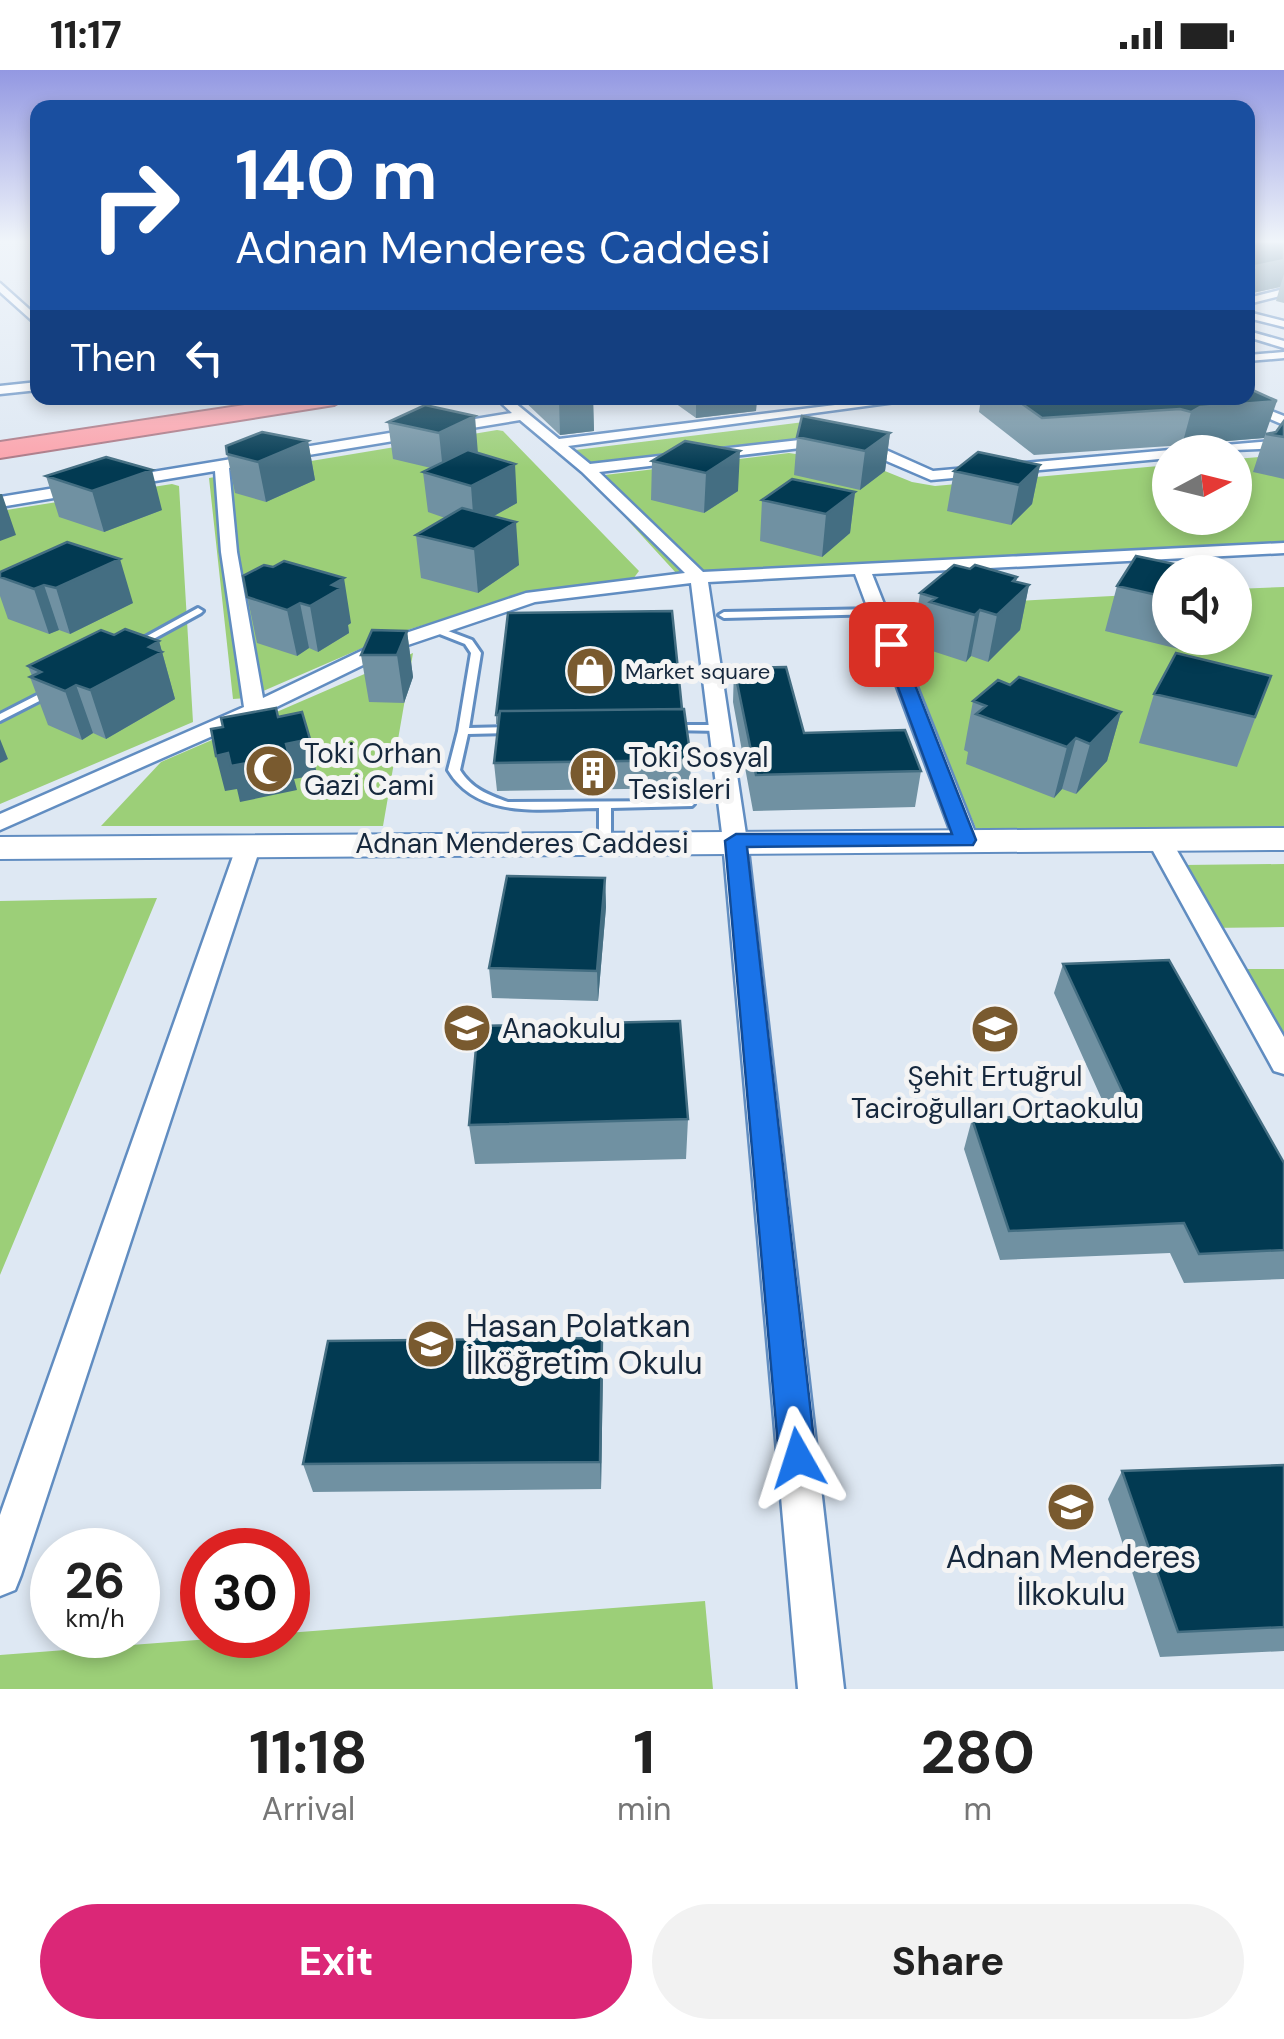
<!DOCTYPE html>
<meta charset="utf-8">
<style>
:root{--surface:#fff;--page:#f2f2f2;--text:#222;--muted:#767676;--accent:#db2777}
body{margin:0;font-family:"DM Sans",sans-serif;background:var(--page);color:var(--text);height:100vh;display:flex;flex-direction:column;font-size:38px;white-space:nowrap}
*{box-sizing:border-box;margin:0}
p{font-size:32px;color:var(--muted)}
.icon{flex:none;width:55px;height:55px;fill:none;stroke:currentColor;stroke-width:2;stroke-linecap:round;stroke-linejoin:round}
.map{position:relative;height:1619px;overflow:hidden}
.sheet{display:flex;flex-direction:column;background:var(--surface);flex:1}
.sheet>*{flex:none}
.guide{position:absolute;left:30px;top:30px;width:1225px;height:305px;border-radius:20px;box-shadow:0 5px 15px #0003;background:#1a4fa0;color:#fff;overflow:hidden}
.needle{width:65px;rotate:83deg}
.fabs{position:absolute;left:1152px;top:365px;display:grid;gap:20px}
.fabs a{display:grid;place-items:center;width:100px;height:100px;border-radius:50%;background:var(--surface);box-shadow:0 5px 15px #0003;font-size:50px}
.speed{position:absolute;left:30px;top:1458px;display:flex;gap:20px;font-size:50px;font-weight:700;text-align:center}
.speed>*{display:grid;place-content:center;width:130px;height:130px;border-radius:50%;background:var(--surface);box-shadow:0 5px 15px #0003;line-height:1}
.speed small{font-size:25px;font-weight:400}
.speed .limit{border:15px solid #d22;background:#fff;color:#111}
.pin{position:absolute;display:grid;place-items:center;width:85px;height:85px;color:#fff;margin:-42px;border-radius:20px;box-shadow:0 5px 15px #0006}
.me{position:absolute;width:110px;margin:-55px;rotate:354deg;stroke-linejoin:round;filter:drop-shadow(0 0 8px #0008)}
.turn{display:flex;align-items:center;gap:35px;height:210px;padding:0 40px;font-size:45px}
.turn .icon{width:130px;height:130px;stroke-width:2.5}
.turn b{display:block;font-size:70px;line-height:85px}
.then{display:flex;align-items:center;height:95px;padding:0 40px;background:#0003;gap:20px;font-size:38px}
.eta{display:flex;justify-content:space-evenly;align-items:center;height:170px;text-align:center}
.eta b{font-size:60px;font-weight:700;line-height:70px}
.primary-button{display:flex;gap:20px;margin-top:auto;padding:20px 40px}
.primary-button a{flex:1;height:115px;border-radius:60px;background:var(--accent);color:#fff;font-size:40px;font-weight:700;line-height:115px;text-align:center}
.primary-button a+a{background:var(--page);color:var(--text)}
.status{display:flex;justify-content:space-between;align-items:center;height:70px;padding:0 50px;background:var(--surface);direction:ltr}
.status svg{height:28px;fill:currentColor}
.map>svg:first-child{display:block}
.green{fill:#9ccf78}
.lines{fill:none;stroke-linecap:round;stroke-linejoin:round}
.lane-casing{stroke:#618dc1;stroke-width:6}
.street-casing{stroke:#618dc1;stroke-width:5}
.secondary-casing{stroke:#618dc1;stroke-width:4}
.highway-casing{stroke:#ab7885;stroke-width:4}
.lane{fill:#fff;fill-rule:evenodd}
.street{fill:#fff;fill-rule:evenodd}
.secondary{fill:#fff;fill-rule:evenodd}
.highway{fill:#fba3ac;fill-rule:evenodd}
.wall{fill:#7091a2}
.shaded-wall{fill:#446e82}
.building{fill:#023a52;stroke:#446e82;stroke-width:2.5}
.route{fill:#1a73e8;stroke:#114b97;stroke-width:2.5}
.labels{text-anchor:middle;stroke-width:10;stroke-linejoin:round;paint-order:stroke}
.far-poi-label{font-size:22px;fill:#16283d;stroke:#f4f4f4;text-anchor:start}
.poi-label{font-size:28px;fill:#16283d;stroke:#f4f4f4;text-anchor:start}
.street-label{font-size:28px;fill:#16283d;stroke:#f4f4f4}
.near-poi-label{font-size:32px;fill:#16283d;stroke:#f4f4f4;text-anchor:start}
</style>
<div class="status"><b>11:17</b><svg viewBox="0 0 49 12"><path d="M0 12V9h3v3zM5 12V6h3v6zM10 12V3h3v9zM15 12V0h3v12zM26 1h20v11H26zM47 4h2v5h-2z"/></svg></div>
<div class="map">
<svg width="1284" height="1619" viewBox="0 0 1284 1619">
<rect width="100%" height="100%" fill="#dee8f3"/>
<!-- green -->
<path class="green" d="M804,352L796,374L577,397L559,382Z
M497,360L503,361L639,501L633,509L529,524L397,563L247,628L233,629L209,408Z
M789,383L870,395L912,412L935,416L1170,395V448H1235V389L1284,385V479L765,511L696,509L677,504L588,407Z
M172,414L179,416L193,652L0,734V441Z
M1284,517V758L978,763L883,538L1170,523V568H1235V519Z
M413,583L383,756H101L161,692Z
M1284,794V857L1208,858L1183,795Z
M157,828L0,1205V831Z
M1238,899H1284V977Z
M705,1531L713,1619H0V1585Z"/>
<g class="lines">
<!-- lane casing -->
<g class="lane-casing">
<path id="lane" d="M198,538L203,541L201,543L137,578H131L129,576Z
M878,539L883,542L881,544L724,548L719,545L724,542Z
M435,556L472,570L481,583L469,658L513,657L518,660L513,663L468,664L460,700C471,718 488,725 508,732L688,731L694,734L692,736L611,738V772L605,776L599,772V738C548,738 479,752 448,700L458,661L471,583L465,574L432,561V557Z
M51,618L55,619V623L0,651V644Z
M673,655H720L725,658L720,661L669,660V656Z"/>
</g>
<!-- street casing -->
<g class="street-casing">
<path id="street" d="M0,213L38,247V256L0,222Z
M1284,219V225L1248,234V228Z
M1248,242L1284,251V257L1248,248Z
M1248,261L1284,271V278L1248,267Z
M1284,282V288L1248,291V285Z
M38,312V320L0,324V316Z
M496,328H509L559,369L892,328H925L568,376L590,394L826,367L877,376L933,401L1170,380L1176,382H1170V388L931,410L868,383L826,375L599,402L703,502L1284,473V483L872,504L978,770L966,777L954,770L855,504L708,512L747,771L844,1619H798L723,771L691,513L535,532L396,579L262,644L0,760V744L244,637L221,482L215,401L0,437V427L512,343ZM520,350L582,402L685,503L526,523L382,571L263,628L237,482L229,398Z
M1222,328H1238L1284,346V355Z
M1284,370V378L1183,382L1190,378Z
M1159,763L1171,770L1284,967V1004L1274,1001L1147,770Z
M249,768L261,775L21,1505L15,1520L0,1526V1445L237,775Z"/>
</g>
<!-- secondary casing -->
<g class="secondary-casing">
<path id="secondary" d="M1284,758V780L0,789V767Z"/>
</g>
<!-- highway casing -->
<g class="highway-casing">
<path id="highway" d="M290,328H346L334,335L0,388V372Z"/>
</g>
<!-- lane -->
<use href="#lane" class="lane"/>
<!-- street -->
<use href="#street" class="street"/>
<!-- secondary -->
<use href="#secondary" class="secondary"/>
<!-- highway -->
<use href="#highway" class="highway"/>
</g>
<!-- wall -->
<path class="wall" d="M1284,172V233L1276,231L1280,217L1248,224V173Z
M521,328H593L594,361L560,365Z
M668,328H757L756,341L696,348Z
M981,328H1248L1267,364L1276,362L1284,351V409L1253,402L1264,368L1190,374L1181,379L1170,376L1034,385L979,342Z
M425,335L478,383L517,433L494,446L519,495L478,523L421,508L416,465L445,448L428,442L423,402L431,398L393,389L388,352Z
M890,363L885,401L860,420L794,405L797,367Z
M308,371L315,410L266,432L235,423L227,384Z
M685,371L738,421L704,443L651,430L652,391Z
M1040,395L1032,434L1011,455L947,441L954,401Z
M46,406L162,440L104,462L59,447Z
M855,422L850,463L822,487L760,471L762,430Z
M0,502L133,533L70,564L59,560L49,564L8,549L0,526Z
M1170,502V568H1193L1187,581L1105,561L1117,516Z
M243,506L351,553L348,555L349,563L318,582L309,578L297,586L257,573Z
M1017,507L1016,512L1029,515L1020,560L988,592L971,586L966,592L923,578L924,572L913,568L920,523Z
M407,561L413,607L404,633L369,632L361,585Z
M114,565L159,571L175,629L106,669L93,663L82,670L48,655L30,607L32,606L28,596Z
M734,598L804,663L921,701L915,737L753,741L733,632Z
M1271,606L1237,697L1139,673L1154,624Z
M1010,615L1121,642L1107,691L1076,724L1062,719L1054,728L966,694L968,682L964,680L973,631Z
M682,639L691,690L690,718L497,721L494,693L498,654H496V645Z
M605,808L606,837L598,931L492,928L489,898Z
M1063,894L1284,1093V1209L1184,1213L1170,1183L1000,1190L964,1079L972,1049L1108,1043L1054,923Z
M688,1049L686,1089L475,1094L469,1055Z
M603,1297L601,1419L313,1422L303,1394Z
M1284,1395V1581L1160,1587L1108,1429L1122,1401Z"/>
<!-- shaded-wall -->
<path class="shaded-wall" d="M1284,190V204L1280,217L1248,224L1256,196Z
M568,328H593L594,361L560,365L559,329Z
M696,328H757L756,341L696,348Z
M1277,331L1264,368L1190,374L1181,379L1191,342L1200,337Z
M475,346L478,384L443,401L439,363Z
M890,363L885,401L860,420L865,381Z
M308,371L315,410L266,432L258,392Z
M740,381L738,421L704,443L706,403Z
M515,394L517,433L474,457L471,416Z
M1040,395L1032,434L1011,455L1019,415Z
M152,400L162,440L104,462L92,421Z
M855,422L850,463L822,487L826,444Z
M0,424H2L16,465L0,471Z
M516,452L519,495L478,523L474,479Z
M120,489L133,533L70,564L56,518Z
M1017,507L1012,531L1029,515L1020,560L988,592L997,545L1013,511Z
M344,508L351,553L348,555L349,563L318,582L310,536L332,515Z
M44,515L59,560L49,564L34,519Z
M300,533L309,578L297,586L287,540Z
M980,540L971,586L966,592L975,545Z
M407,561L413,607L404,633L397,585Z
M159,571L175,629L106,669L90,620L149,577Z
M76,615L93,663L82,670L65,621Z
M1121,642L1107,691L1076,724L1090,674Z
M1076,668L1062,719L1054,728L1067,677Z
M0,669L8,689L0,693Z
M310,669L317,705L294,709L297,720L240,732L237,719L225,721L216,686Z
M605,808L606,837L598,931L597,901Z
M602,1268L603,1297L601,1419L600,1392Z"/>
<!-- building -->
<path class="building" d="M1255,172H1284V190L1256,196L1248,194V173Z
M1248,318L1277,331L1200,337L1191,342L1180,339L1042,348L1014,328H1248Z
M425,335L475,346L439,363L388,352Z
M802,346L890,363L865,381L797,367Z
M1284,351V367L1266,364L1276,362Z
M262,362L308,371L258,392L227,384L226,376Z
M685,371L740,381L706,403L652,391Z
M468,380L515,394L471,416L423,402Z
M978,382L1040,395L1019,415L954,401Z
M106,387L152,400L92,421L46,406Z
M792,409L855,422L826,444L762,430Z
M462,438L516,452L474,479L416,465Z
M67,472L120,489L56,518L44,515L34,519L0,507V502Z
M1136,486L1212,502H1170V528L1117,516Z
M284,491L344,508L332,515L341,518L310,536L300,533L287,540L247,527L243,506L264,495L273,497Z
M954,495L970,499L975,495L1017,507L1013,511L1029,515L997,545L980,540L975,545L930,532L936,528L920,523Z
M672,541L682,639L500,641L499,645H496L508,543Z
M125,559L159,571L149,577L162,582L90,620L76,615L65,621L30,607L41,602L28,596L101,560L114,565Z
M372,560L407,561L397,585H361Z
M1176,583L1271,606L1255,647L1154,624Z
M786,597L804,663L905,660L921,701L756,705L734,598Z
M1019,607L1121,642L1090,674L1076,668L1067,677L976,644L986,636L973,631L998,610L1010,615Z
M276,638L278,647L302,642L310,669L286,674L289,685L231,696L228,683L216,686L211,659L223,657L221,648Z
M684,639L691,690L494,693L500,641Z
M507,806L605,808L597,901L489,898Z
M1169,890L1284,1093V1180L1199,1184L1184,1153L1009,1161L972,1049L1132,1042L1063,894Z
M680,951L688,1049L469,1055L478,956Z
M602,1268L600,1392L303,1394L328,1271Z
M1284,1395V1557L1178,1562L1122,1401Z"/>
<!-- sky -->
<linearGradient id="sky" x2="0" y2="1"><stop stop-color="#9398e2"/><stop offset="0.43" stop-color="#f0f5fa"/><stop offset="1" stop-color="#f0f5fa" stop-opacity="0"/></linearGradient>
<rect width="1284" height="398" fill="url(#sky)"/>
<!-- route -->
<path class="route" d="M891,569L899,574L976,770L973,775L747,777L816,1388L810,1401L798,1406L785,1401L779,1388L725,771L736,764H952L882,574Z"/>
<!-- icons -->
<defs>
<g id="shop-disc" transform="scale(2.5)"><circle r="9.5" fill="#795a2f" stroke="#f4f4f4"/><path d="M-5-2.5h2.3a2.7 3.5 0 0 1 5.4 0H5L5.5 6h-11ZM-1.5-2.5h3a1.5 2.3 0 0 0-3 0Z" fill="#fff"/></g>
<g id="mosque-disc" transform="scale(2.5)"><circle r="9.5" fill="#795a2f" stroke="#f4f4f4"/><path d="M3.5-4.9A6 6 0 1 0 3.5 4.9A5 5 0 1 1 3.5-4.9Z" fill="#fff"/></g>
<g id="building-disc" transform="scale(2.5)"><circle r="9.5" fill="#795a2f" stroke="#f4f4f4"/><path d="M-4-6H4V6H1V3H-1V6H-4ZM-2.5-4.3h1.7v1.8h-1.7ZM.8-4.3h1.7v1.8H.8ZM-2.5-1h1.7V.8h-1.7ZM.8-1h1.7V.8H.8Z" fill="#fff"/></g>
<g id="school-disc" transform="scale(2.5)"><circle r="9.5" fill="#795a2f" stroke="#f4f4f4"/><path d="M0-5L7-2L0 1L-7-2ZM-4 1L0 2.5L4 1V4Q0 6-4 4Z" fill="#fff"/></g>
</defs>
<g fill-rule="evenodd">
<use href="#shop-disc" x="590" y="601"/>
<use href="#mosque-disc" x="269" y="699"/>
<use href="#building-disc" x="593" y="703"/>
<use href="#school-disc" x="467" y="958"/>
<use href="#school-disc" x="995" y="959"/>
<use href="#school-disc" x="431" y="1274"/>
<use href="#school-disc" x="1071" y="1437"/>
</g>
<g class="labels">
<!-- far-poi labels -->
<g class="far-poi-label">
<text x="625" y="609">Market square</text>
</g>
<!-- poi labels -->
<g class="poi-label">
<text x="304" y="693">Toki Orhan<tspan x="304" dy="32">Gazi Cami</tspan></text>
<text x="628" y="697">Toki Sosyal<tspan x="628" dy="32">Tesisleri</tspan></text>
<text x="502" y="968">Anaokulu</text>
<text x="995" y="1016" text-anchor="middle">Şehit Ertuğrul<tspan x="995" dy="32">Taciroğulları Ortaokulu</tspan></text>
</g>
<!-- street labels -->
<g class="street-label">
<text x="522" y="783">Adnan Menderes Caddesi</text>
</g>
<!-- near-poi labels -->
<g class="near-poi-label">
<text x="466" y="1267">Hasan Polatkan<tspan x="466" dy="37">İlköğretim Okulu</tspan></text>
<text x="1071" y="1498" text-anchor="middle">Adnan Menderes<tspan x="1071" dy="37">İlkokulu</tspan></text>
</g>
</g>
</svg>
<div class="fabs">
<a><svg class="needle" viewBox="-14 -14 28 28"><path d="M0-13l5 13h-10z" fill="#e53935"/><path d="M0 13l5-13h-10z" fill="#767676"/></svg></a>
<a><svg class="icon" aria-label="sound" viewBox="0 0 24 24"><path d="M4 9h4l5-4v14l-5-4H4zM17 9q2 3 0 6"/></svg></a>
</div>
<div class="speed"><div>26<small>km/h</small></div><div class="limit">30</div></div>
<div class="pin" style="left:891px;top:574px;background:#d93025"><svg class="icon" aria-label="arrive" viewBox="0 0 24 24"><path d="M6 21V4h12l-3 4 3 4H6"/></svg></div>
<svg class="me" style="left:798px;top:1388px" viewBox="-20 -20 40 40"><path d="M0-17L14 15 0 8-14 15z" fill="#1a73e8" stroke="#fff" stroke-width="4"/></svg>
<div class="guide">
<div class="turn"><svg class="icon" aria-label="right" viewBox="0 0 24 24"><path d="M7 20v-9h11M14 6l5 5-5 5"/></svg><div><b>140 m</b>Adnan Menderes Caddesi</div></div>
<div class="then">Then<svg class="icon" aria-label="left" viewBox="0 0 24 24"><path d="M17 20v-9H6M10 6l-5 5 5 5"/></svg></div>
</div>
</div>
<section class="sheet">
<div class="eta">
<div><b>11:18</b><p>Arrival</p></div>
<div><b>1</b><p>min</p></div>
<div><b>280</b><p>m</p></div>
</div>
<div class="primary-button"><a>Exit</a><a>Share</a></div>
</section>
